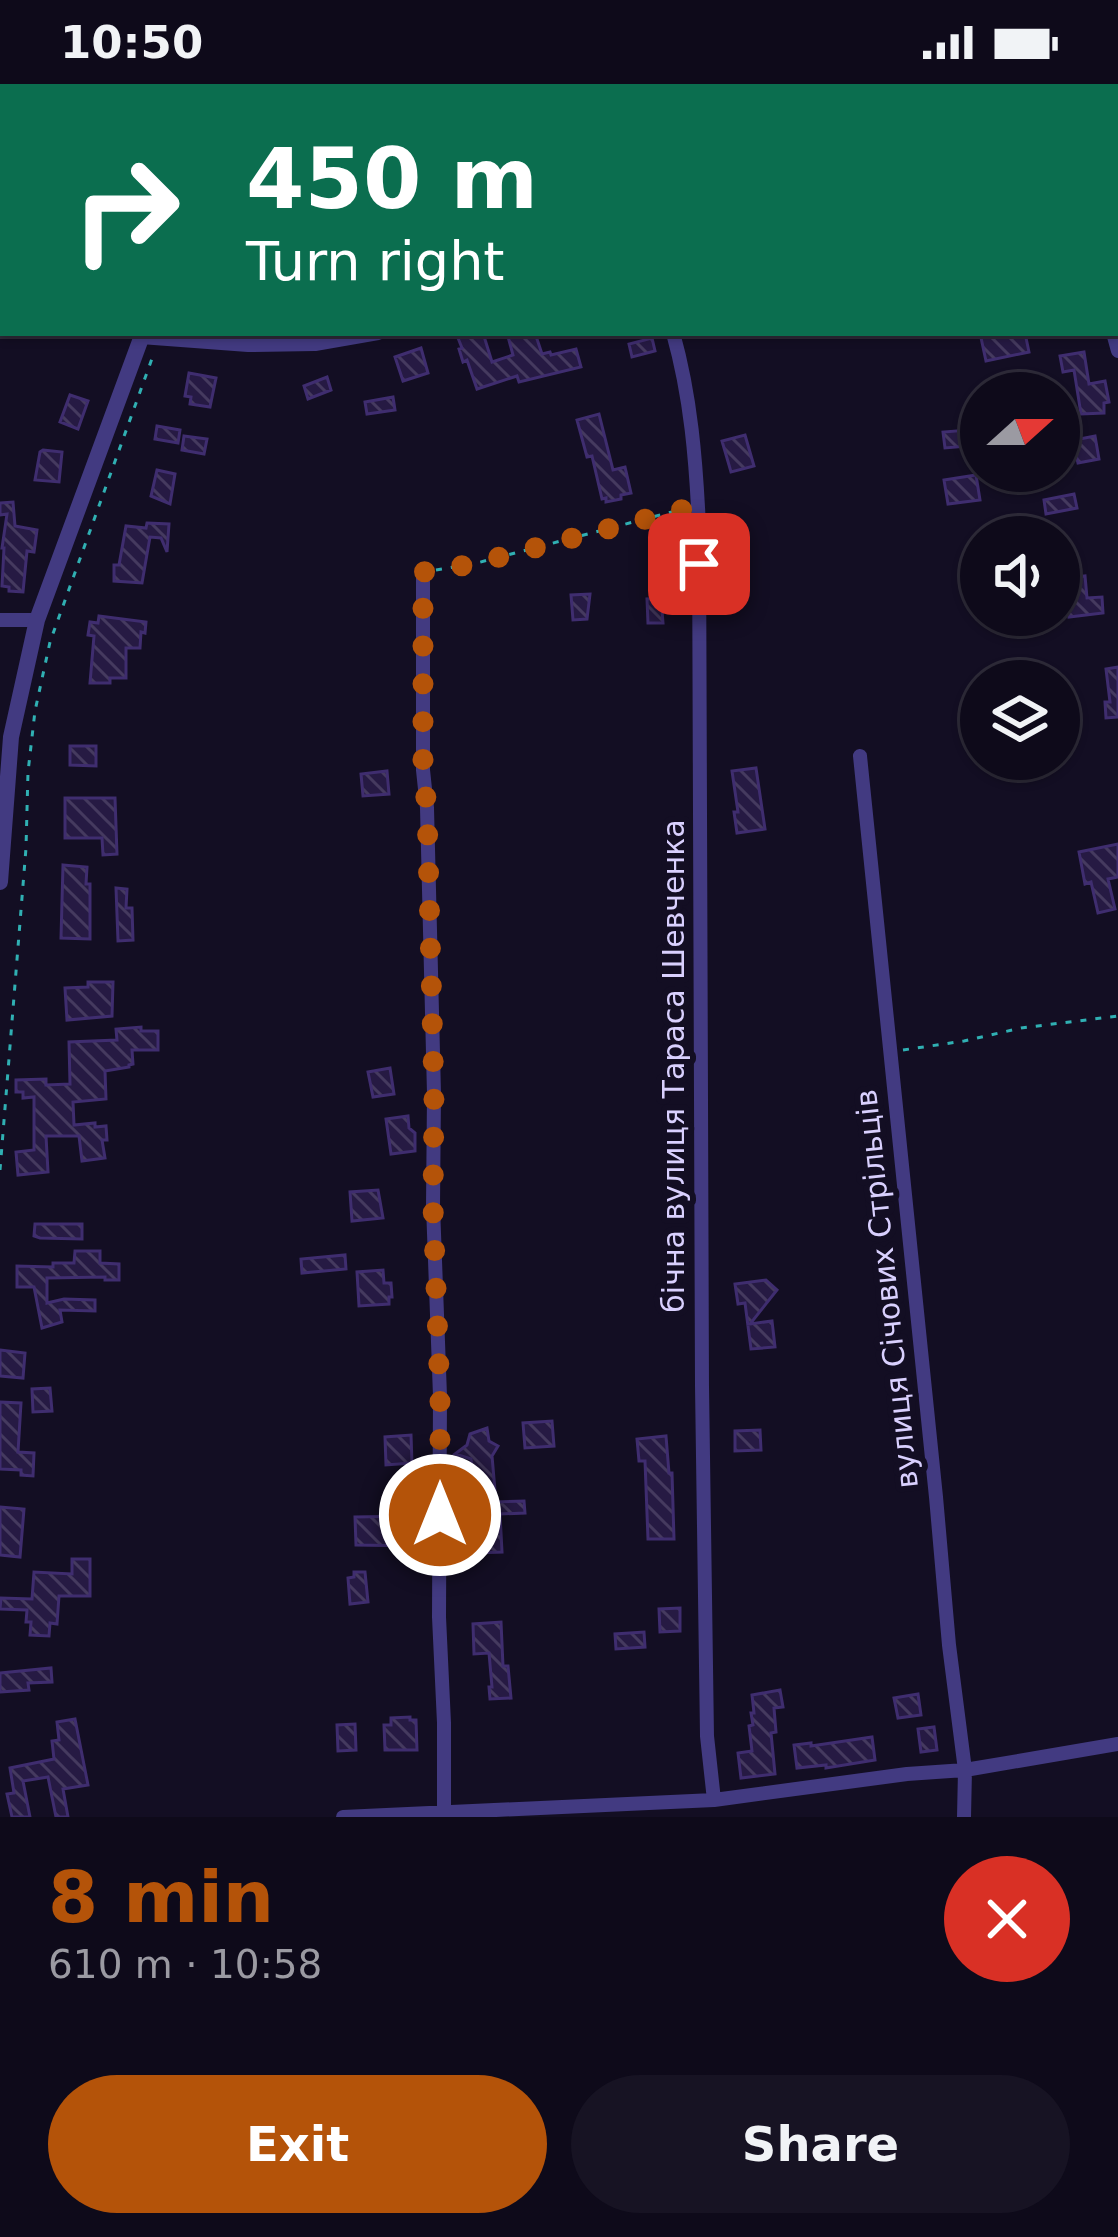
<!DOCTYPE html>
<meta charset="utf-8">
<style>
:root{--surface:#0e0a1a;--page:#171323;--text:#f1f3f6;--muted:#9b9aa2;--line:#2e2b39;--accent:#b45309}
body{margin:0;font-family:"DejaVu Sans",sans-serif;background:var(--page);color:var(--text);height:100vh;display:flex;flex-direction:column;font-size:45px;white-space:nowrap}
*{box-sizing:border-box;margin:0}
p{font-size:39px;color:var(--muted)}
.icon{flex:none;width:66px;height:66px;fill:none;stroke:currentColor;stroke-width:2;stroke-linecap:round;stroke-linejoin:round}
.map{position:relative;height:1733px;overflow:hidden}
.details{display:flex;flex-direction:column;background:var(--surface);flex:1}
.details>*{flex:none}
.top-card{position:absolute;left:0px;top:0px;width:1119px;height:252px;box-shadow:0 3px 9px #0004,0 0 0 3px var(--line);background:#0b6e4f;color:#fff;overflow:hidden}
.needle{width:78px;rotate:69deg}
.buttons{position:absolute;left:960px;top:288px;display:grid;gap:24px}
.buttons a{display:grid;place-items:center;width:120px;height:120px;border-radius:50%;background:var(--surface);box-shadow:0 3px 9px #0004,0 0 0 3px var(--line);font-size:60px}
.pin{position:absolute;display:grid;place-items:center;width:102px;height:102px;color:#fff;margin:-51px;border-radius:24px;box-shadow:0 6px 18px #0006}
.me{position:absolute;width:132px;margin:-66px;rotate:0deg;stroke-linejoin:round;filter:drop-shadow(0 0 9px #0008)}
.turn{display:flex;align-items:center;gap:42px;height:252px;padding:0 48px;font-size:54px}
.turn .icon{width:156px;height:156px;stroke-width:2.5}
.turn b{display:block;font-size:84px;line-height:102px}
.round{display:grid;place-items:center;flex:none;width:126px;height:126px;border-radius:63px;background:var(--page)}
.headline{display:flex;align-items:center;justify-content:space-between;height:204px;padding:0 48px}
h1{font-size:72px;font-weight:600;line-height:90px;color:var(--accent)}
.button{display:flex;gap:24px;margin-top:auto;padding:24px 48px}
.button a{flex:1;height:138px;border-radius:72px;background:var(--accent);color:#fff;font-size:48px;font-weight:600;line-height:138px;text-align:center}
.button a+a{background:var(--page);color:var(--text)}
.status{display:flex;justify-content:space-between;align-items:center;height:84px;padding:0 60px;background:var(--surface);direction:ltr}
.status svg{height:33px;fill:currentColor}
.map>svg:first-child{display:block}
.building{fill:url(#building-back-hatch);stroke:#3f2d6f;stroke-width:3}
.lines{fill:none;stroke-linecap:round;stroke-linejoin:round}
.path{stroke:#30b0b3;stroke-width:3;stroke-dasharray:6 9;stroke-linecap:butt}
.minor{stroke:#423a81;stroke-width:14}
.tertiary{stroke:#423a81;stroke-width:16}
.route{stroke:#b45309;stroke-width:21;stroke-dasharray:0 37.8}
.labels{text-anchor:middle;stroke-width:12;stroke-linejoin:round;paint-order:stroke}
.street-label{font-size:30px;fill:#d9d0fe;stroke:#130e23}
</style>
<div class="status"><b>10:50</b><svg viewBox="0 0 49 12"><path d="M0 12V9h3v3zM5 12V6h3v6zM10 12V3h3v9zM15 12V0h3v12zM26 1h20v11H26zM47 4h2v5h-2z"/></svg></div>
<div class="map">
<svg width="1118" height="1733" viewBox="0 0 1118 1733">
<defs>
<pattern id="building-back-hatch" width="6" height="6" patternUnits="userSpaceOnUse" patternTransform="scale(3)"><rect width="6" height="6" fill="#261a43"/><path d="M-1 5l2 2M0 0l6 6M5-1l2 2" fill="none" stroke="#453a5f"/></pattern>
</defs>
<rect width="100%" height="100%" fill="#130e23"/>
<!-- building -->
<path class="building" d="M473,249H483L492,278L513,271L507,249H535L542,270L550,268L551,271L576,265L581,283L519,298L517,292L477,305L467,276L463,278L459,265L462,264L458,254Z
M980,249H1025L1029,268L986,277Z
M652,254L655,267L632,273L629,260Z
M421,264L428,289L403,297L395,273Z
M1084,268L1089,300L1105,297L1109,318L1104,319V329L1081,330L1074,286L1063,288L1060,272Z
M189,289L216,294L210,323L190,320L191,313L185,312Z
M327,293L331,306L308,315L304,302Z
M70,311L88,317L78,345L60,338Z
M393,313L395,326L367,330L365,318Z
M599,330L613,386L625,383L631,409L621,411V415L606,418V414L602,415L592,372L587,373L577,336Z
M157,342L180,346L178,359L155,355Z
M968,346L969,362L945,364L943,348Z
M745,351L754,382L731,388L722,357Z
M184,352L207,355L204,370L182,366Z
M1095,352L1099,375L1078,379L1076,371L1059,374V359Z
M43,366L62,368L59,398L35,396L40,368Z
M157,386L175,390L170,420L151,412Z
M976,391L980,416L948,420L944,396Z
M1074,410L1077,424L1046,430L1044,416Z
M13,418L15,442L37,446L34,468L27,467L23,508L9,507V503L2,502L4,464H2L7,430L0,431V419Z
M147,439L169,440L167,468L161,454L150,453L142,499L114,497V481H119L126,442L146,444Z
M1085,492L1087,514L1102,513L1103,529L1069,533L1065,494Z
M590,510L587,535L573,536L571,511Z
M665,514L666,525L662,526L663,539H648L647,515Z
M99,532L146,538L145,549L141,548L140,564H126V594H110V599H90L94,552L88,551L90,538L98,539Z
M1118,583V633L1106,634L1105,618H1110L1106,585Z
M70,662H96V682L70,681Z
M756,684L765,745L737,749L734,728H738L732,687Z
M387,687L389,710L363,712L361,690Z
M65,714H115L117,770L103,771L102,754H65Z
M1118,760V793L1108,795L1115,825L1098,829L1091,798L1085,800L1079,768Z
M63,781L87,783L86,800H90V855L61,854Z
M116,804L127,805L126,824H132L133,856L118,857Z
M88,898H113L112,932L67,936L65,904L88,903Z
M141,943V947H158V966H132L133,980L129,981V983L105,987L106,1015L73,1018L74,1041L95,1039V1043L106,1042L107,1056H102L105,1074L82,1077L79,1052H46L48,1088L18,1091L16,1068L34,1066V1013L23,1014V1008H16V996L46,995V1001L70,1000L69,958L117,956L116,945Z
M390,984L394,1010L373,1013L368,988Z
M408,1032L409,1044L415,1049V1067L391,1070L386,1035Z
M378,1106L383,1134L352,1137L350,1108Z
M35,1140H82V1155L40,1154L34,1152Z
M75,1167H100V1179L119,1180V1196H105V1193L47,1194V1219L64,1215L95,1216V1227L60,1226L62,1238L42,1244L34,1203H17V1182L53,1183V1179H74Z
M345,1171L346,1185L302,1189L301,1175Z
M383,1186L384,1199H391L392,1213H389V1220L359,1222L357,1188Z
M766,1196L777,1206L750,1240L772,1237L775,1263L751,1265L745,1219L738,1220L735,1200Z
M0,1266L25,1269L23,1294L0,1292Z
M50,1304L52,1327L33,1328L32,1305Z
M0,1318L21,1319L18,1368L34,1369L33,1392L21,1391V1386L0,1385Z
M552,1337L554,1362L525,1364L523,1339Z
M487,1344L489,1357L498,1362L492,1372L496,1418L524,1417L525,1429L500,1430L502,1468L476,1469V1464H470L464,1412H469L468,1401L474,1400L471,1375L455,1370L467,1361L470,1350Z
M760,1346L761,1366L735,1367V1347Z
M411,1351L412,1379L386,1381L385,1353Z
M666,1352L669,1389H672L674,1455H648L645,1377H639L637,1355Z
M0,1423L24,1425L20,1473L0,1471Z
M414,1432L415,1462L356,1461L355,1433Z
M72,1475H90V1512H59L57,1540L50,1539L49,1552L30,1551L31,1538H26L27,1526L0,1525L1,1514L32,1515L34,1488L72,1490Z
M354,1488H365L368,1518L350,1520L348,1494L354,1493Z
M680,1524V1547L660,1548L659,1525Z
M501,1538L503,1582H508L511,1614L490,1615L489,1603H492L489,1569L474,1570L473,1540Z
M644,1548L645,1563L616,1565L615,1550Z
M51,1584L52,1598L28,1599L29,1606L0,1608V1589Z
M780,1606L783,1623L774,1624L776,1648L771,1649L775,1690L741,1694L738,1669L752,1667L749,1642L753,1641L751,1629H754L752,1611Z
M918,1610L921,1631L898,1634L894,1614Z
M410,1633V1636H416L417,1666H385L384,1641H391V1634Z
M75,1635L88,1701L63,1705L68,1733H56L48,1693L23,1697L30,1733H12L7,1710L14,1709L10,1684L54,1675L52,1657L59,1656L57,1638Z
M355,1640L356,1666L338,1667L337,1641Z
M934,1643L937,1666L921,1668L918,1645Z
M872,1653L875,1676L826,1684V1681L797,1684L794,1661L811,1659V1662Z"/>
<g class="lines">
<!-- path -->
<path class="path" d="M251,3L252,0
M436,486L473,480L683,425
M903,966L964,957L1021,944L1118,932
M0,1086L26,764L28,688L35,627L50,558L154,269"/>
<!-- minor -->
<path class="minor" d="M72,0L88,3
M816,0L817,3
M1056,0V3
M673,249C691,313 696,377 699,443L702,1302L707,1652L714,1716
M1113,249L1118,267
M141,253L248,261L315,260L378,249
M423,488V686L427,724L434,1010L433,1122L440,1312L439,1533L444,1639V1730
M0,536H37
M860,672L936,1413L949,1561L965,1686L964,1733
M343,1733L714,1716L907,1690L965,1686L1118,1660"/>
<!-- tertiary -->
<path class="tertiary" d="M228,3V0
M0,798L11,653L37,536L143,249"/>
</g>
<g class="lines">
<!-- route -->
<path class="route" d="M440,1431V1312L433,1122L434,1010L427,724L423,686V488L473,480L692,423H698L699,480"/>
</g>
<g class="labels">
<!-- street labels -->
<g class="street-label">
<text transform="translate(674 982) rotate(-90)" y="10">бічна вулиця Тараса Шевченка</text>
<text transform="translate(887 1205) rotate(-96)" y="10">вулиця Січових Стрільців</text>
</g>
</g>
</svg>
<div class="buttons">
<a><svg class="needle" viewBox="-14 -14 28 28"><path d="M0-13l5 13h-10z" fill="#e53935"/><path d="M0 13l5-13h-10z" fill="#9b9aa2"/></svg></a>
<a><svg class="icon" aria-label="sound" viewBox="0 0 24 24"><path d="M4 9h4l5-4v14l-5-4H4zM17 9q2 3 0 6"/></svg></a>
<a><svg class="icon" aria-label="layers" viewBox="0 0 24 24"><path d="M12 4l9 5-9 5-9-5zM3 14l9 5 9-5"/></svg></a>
</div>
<div class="pin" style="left:699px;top:480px;background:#d93025"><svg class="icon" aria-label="arrive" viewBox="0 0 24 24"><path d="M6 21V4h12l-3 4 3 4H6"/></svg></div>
<svg class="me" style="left:440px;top:1431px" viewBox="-20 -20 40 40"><circle r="17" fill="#b45309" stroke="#fff" stroke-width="3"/><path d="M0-11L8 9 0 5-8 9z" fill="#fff"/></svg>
<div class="top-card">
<div class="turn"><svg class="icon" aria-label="right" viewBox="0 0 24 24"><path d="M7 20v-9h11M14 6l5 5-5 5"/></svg><div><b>450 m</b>Turn right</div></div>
</div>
</div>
<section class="details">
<div class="headline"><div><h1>8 min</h1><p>610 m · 10:58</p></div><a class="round" style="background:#d93025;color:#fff"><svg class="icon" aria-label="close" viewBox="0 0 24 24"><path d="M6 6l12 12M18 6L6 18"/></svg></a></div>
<div class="button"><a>Exit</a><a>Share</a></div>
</section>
